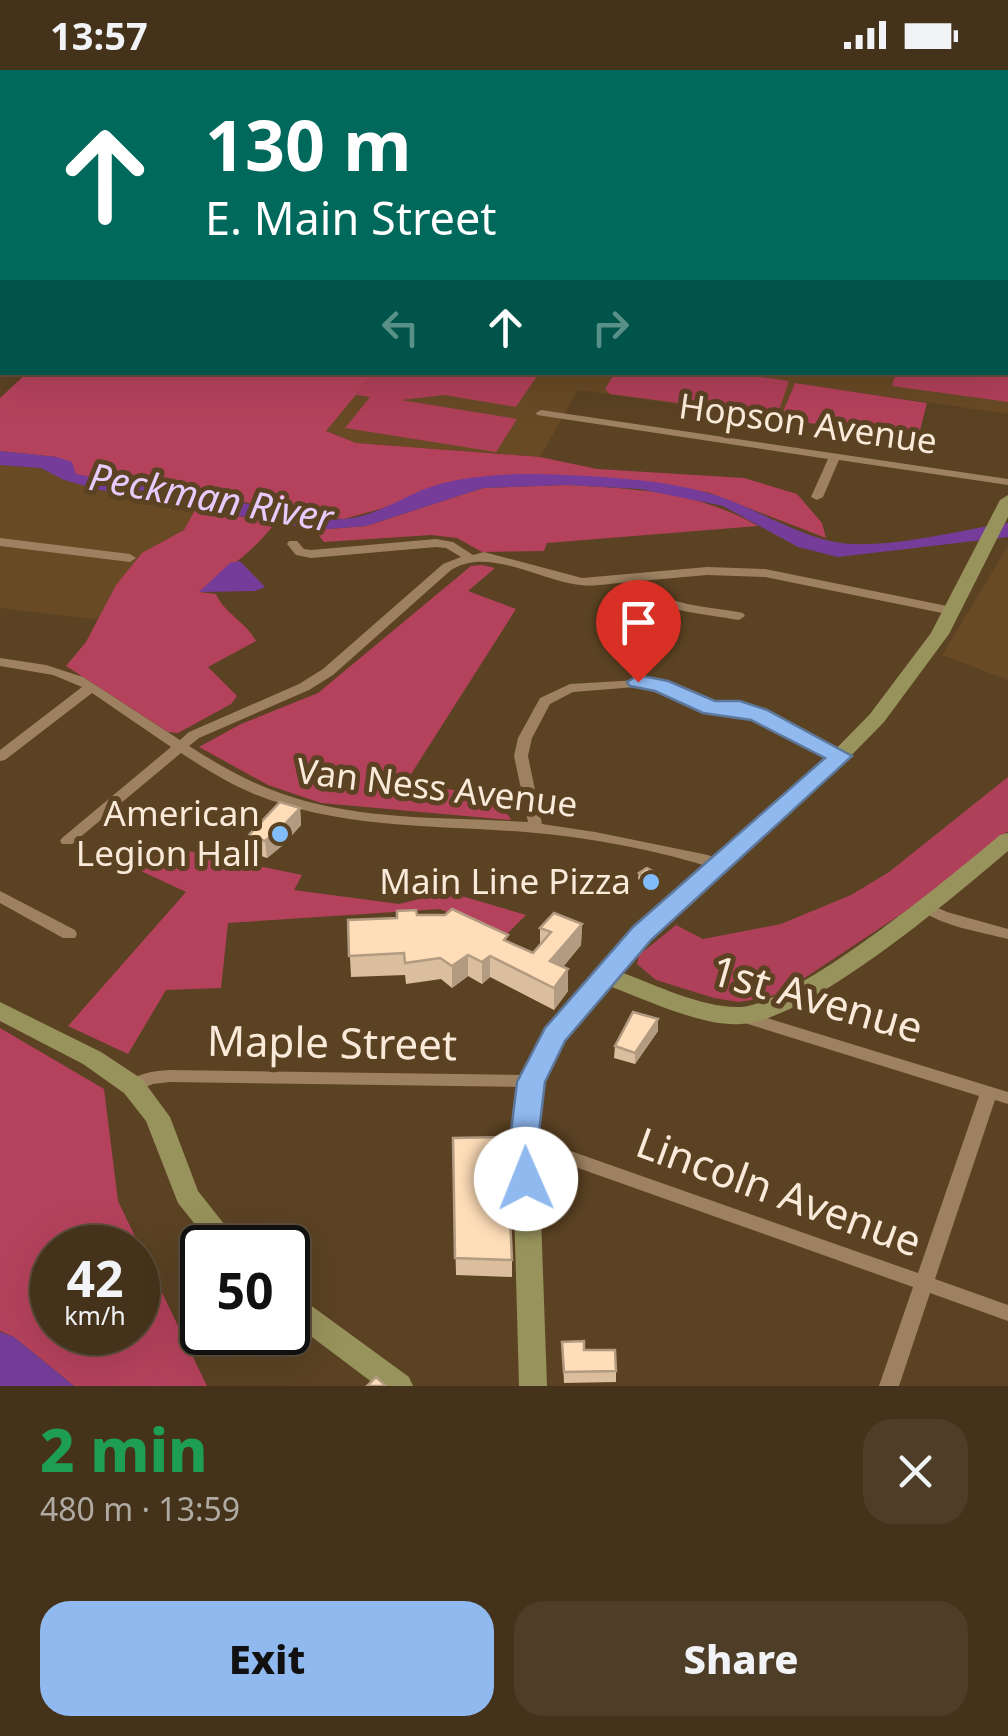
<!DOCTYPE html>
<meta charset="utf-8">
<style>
:root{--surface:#44321a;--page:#4e3e27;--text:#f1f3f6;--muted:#afaaa2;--line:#5c4d39;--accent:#90b9f0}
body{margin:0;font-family:"Noto Sans",sans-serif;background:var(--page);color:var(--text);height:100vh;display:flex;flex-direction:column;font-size:38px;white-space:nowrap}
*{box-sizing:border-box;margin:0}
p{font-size:32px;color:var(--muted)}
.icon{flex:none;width:55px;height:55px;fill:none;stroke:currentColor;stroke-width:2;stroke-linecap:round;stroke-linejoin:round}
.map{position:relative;height:1316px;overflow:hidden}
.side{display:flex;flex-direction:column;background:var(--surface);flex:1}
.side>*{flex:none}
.hud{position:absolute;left:0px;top:0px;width:1010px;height:305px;box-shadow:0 10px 40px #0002,0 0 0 2px var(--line);background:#00695c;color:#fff;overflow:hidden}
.speed{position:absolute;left:30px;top:1155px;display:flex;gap:20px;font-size:50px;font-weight:700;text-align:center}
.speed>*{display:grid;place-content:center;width:130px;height:130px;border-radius:50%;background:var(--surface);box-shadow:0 10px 40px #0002,0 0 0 2px var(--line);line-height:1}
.speed small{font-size:25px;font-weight:400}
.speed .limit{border:5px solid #111;border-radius:15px;background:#fff;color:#111}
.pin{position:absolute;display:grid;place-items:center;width:85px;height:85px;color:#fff;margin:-102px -42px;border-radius:50% 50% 50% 0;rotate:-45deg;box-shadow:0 0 10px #0007}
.pin .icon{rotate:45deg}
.me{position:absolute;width:110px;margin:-55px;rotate:359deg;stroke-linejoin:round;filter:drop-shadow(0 0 8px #0008)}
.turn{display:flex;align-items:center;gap:35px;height:210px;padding:0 40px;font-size:45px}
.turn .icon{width:130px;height:130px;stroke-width:2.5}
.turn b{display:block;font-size:70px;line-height:85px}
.lanes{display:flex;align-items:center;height:95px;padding:0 40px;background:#0003;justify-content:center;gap:50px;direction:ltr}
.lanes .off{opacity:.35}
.round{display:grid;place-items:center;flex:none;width:105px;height:105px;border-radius:30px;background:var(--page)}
.head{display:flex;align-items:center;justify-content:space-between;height:170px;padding:0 40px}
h1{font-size:60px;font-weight:800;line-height:75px;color:#1e9e55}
.primary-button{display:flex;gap:20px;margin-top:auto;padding:20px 40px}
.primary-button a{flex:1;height:115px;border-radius:30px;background:var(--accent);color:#111;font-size:40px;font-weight:800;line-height:115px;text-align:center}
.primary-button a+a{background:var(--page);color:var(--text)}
.status{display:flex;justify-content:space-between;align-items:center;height:70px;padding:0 50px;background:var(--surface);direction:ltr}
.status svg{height:28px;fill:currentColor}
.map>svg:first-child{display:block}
.built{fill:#684a25}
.green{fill:#af4059}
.forest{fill:#b5425c;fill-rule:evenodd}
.water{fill:#753d99}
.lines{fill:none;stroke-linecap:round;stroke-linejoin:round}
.street{fill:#9d8161;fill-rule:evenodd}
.secondary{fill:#98935c;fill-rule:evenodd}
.highway{fill:#8bbc50;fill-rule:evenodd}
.wall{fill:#dabe9e}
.shaded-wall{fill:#b29b81}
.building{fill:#feddb8;stroke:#b29b81;stroke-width:2.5}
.route{fill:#90b9f0;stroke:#5e789c;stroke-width:2.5}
.poi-dot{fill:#80bdfa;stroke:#5b4223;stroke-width:4}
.labels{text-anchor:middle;stroke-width:10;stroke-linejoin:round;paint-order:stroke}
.street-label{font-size:35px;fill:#faead9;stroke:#5b4223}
.poi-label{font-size:35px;fill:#faead9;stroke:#5b4223;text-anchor:end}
.water-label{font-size:38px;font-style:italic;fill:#e6cbfc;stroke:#5b4223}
.near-street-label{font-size:42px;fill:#faead9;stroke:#5b4223}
</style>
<div class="status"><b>13:57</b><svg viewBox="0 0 49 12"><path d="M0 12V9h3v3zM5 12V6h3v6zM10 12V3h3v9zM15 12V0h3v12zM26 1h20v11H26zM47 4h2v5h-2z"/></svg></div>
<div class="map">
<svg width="1008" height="1316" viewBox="0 0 1008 1316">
<rect width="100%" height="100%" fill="#5b4223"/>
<!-- built -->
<path class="built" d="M1008,236V344L795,313L780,349L578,320L540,387L356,373L325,360L374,303L1008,302Z
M0,395L41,398L64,410L100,420L196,438L184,460L142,484L116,515L99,550L0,538Z
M1008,476V610L942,585Z"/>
<!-- green -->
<path class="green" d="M512,302L537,306L516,337L444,325L401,330L517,349L496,382L345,358L370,327L356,325L374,303Z
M1008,302V332L892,316L896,303Z
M615,303L722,302L789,311L777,346L610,324L605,319Z
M1008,707V761L933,823L785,921L766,928L738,932L714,928L656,910L637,894L639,885L676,855L703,869L781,854L851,825L889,802Z"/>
<!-- forest -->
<path class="forest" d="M27,303H374L326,361L356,373L540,387L597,399L744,408L797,424L822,453L826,468L707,422L507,405L424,420L398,434L344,449L304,446L167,414L104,411L76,404L57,387L0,381V328Z
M795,313L927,333L918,368L780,349Z
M568,415C637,419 697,421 758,456L547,473L544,481L482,482L457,468L431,465L324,472L315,460L366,456L483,418Z
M196,438L275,453C253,483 226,498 199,522L216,524C224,543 246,552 256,571L208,597L237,626L231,634L178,663L168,662L66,596L86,572L116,515L142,483L184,460Z
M482,495L495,498L468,521L516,539L406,712C435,720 497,718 511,750L321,733L268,715L199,677L241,654L318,623L471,496Z
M164,776L302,805L294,820L399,834L448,822L526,845L504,867L440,839L228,853L221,918L166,920L128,984L68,956L186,822L141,801Z
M0,958L104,1019L118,1131L207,1316H74L14,1267L0,1261ZM52,1178H138V1262H52Z"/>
<!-- water -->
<path class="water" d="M0,381L57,387L72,392L76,404C107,411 136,410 166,414C225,422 284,453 345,449C374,446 396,431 422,420C465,403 520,403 565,405C611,407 663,410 708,423C751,435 791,463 835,472C884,481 958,460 1008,453V467L838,487L798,477L723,436L640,419L568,415L483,418L366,456L315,460L100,420L64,410L41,398L0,395Z
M240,491L265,517L255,521L199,522L230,493Z
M0,1262L14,1267L74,1316H0Z"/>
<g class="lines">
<!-- street -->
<path class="street" d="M523,0H531L529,2H521Z
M605,0H613L612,2H604Z
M541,340L1008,409V415L839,390L823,427L817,430L811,427L828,389L537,345L536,343Z
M0,468L130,484L136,488L130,492L0,476Z
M436,469L453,472L473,485L484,482L582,508L707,497L765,499L952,537L958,541L952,545L765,507L707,505L640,511C665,537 710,536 743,543L745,546L739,550C705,544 649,541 628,512C613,513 595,517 580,515C540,511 489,476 451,500L333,605L309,620L199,668L189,676C222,697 255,716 292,727C368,751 449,747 528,752L514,686L518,668L540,628L570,614L655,609L713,634L746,635L846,683L848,686L846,689H836L774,661L754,648L739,642L706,641L648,616L573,622L550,634L532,668L528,686L542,754L595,762L708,785L724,792L727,795L719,800C658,780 589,767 525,762C434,755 340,759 254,724C228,713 204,698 181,683L72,774H62L60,771L62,768L171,677L92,623L5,690L0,691V680L82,617L53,605L0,596V588L46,595L83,607L180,670L189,662L299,614L323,599L443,494L461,487L446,478L436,477L311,488L296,485L287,474L289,471H297L304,479L311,480Z
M0,821L75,860L77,864L75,868H63L0,833Z
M927,833L947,842L1008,859V869C981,862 939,856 919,838L922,834Z
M741,940L1008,1022V1034L995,1030L935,1209L1008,1235V1251L930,1223L899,1316H879L913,1217L519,1077L516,1072L519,1067L525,1065L918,1203L979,1026L735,950L733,946L735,942Z
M170,1000L531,1005L537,1007L539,1011L537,1015L531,1017L170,1012L153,1014L133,1022L127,1020L124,1016C135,1003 154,1001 170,1000Z"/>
<!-- secondary -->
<path class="secondary" d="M204,0H224L226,2H207Z
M738,0H750L752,2H740Z
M1008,425V447L949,564L884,652L835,702L634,886L620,902C657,915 699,937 738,937C793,937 954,804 1000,765L1008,763V781C954,827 808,951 741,954C702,957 645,929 609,916L564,971L543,1011L538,1062L547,1316H519L512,1062L519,1011L527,992L546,959L618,874L821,694L870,644L931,563L1000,430Z
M0,932L101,982L142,1009L170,1047L198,1121L243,1178H214L178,1133L146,1051L124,1023L83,994L0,951Z
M288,1222L298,1226L409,1307L413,1316H377L288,1249Z"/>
<!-- highway -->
<path class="highway" d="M2,137V147L0,148V138Z"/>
</g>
<!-- wall -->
<path class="wall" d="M300,738L301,755L283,775L267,788L250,782L249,765Z
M639,803L659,811L650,817L638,809Z
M417,845L508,872L533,883L540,875V858L582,854L581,875L563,897L568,899V921L554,940L490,907L482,914L468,906L452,918L441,909L406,914L405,905L351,907L348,850L397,848Z
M658,949V961L635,994L614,988L615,976Z
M453,1068L512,1190V1207L456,1205Z
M562,1272L616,1301V1312L564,1313Z"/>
<!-- shaded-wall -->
<path class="shaded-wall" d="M300,738L301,755L283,775L267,788L265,771Z
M659,805V811L650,817L651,811Z
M582,854L581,875L550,912V891Z
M468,885V906L452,918V896Z
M490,886V907L482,914V892Z
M568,899V921L554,940V918Z
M658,949V961L635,994V983Z"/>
<!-- building -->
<path class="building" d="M377,0H400L407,2H371Z
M280,732L300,738L281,758L265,771L249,765Z
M647,798L659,805L651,811L639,803Z
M452,839L508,865L504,870L533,883L551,862L540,858L554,843L582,854L550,891L568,899L554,918L490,886L482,892L468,885L452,896L440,888L405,893L404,883L349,886L348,850L397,848V841L416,840L417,845H445Z
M633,942L658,949L635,983L615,976Z
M506,1067L512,1190L455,1188L453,1068Z
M584,1271V1280H615L616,1301L564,1302L562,1272Z
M376,1307L386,1316H367Z"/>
<!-- route -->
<path class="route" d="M638,605L668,611L715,631H740L767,640L852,686L651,870L565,971L545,1012L539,1062L541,1109L537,1117L526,1121L516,1117L511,1109V1062L517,1012L545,958L633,857L825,688L751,650L703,643L655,621L630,616L627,612Z"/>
<!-- markers -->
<g class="poi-dot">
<circle cx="280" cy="764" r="10"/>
<circle cx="651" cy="812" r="10"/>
</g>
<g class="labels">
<!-- street labels -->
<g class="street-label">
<text transform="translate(808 354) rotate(8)" y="12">Hopson Avenue</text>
<text transform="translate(437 718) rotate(7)" y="12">Van Ness Avenue</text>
</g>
<!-- poi labels -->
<g class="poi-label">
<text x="260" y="756">American<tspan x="260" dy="40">Legion Hall</tspan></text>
<text x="631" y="824">Main Line Pizza</text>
</g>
<!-- water labels -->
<g class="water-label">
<text transform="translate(211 428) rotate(10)" y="13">Peckman River</text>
</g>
<!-- near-street labels -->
<g class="near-street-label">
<text transform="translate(817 929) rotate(16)" y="15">1st Avenue</text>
<text transform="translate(332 973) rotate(1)" y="15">Maple Street</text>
<text transform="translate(779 1122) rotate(20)" y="15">Lincoln Avenue</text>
</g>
</g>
</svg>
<div class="speed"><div>42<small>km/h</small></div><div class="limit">50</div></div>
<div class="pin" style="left:638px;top:612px;background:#d93025"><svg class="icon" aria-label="arrive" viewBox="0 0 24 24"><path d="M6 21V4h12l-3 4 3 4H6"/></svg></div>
<svg class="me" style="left:526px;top:1109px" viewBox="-20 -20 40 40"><circle r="19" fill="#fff"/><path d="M0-13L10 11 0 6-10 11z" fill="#90b9f0"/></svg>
<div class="hud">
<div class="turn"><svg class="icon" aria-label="ahead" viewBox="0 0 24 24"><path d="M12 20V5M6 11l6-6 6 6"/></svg><div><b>130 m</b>E. Main Street</div></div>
<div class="lanes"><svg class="icon off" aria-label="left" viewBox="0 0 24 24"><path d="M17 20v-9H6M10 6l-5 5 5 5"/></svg><svg class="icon" aria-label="ahead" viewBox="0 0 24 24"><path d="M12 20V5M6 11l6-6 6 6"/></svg><svg class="icon off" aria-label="right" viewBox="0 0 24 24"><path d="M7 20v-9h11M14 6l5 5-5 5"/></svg></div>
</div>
</div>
<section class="side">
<div class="head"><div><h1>2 min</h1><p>480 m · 13:59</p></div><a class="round"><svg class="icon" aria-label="close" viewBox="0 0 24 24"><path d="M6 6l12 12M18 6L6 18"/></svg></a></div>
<div class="primary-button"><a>Exit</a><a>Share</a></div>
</section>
